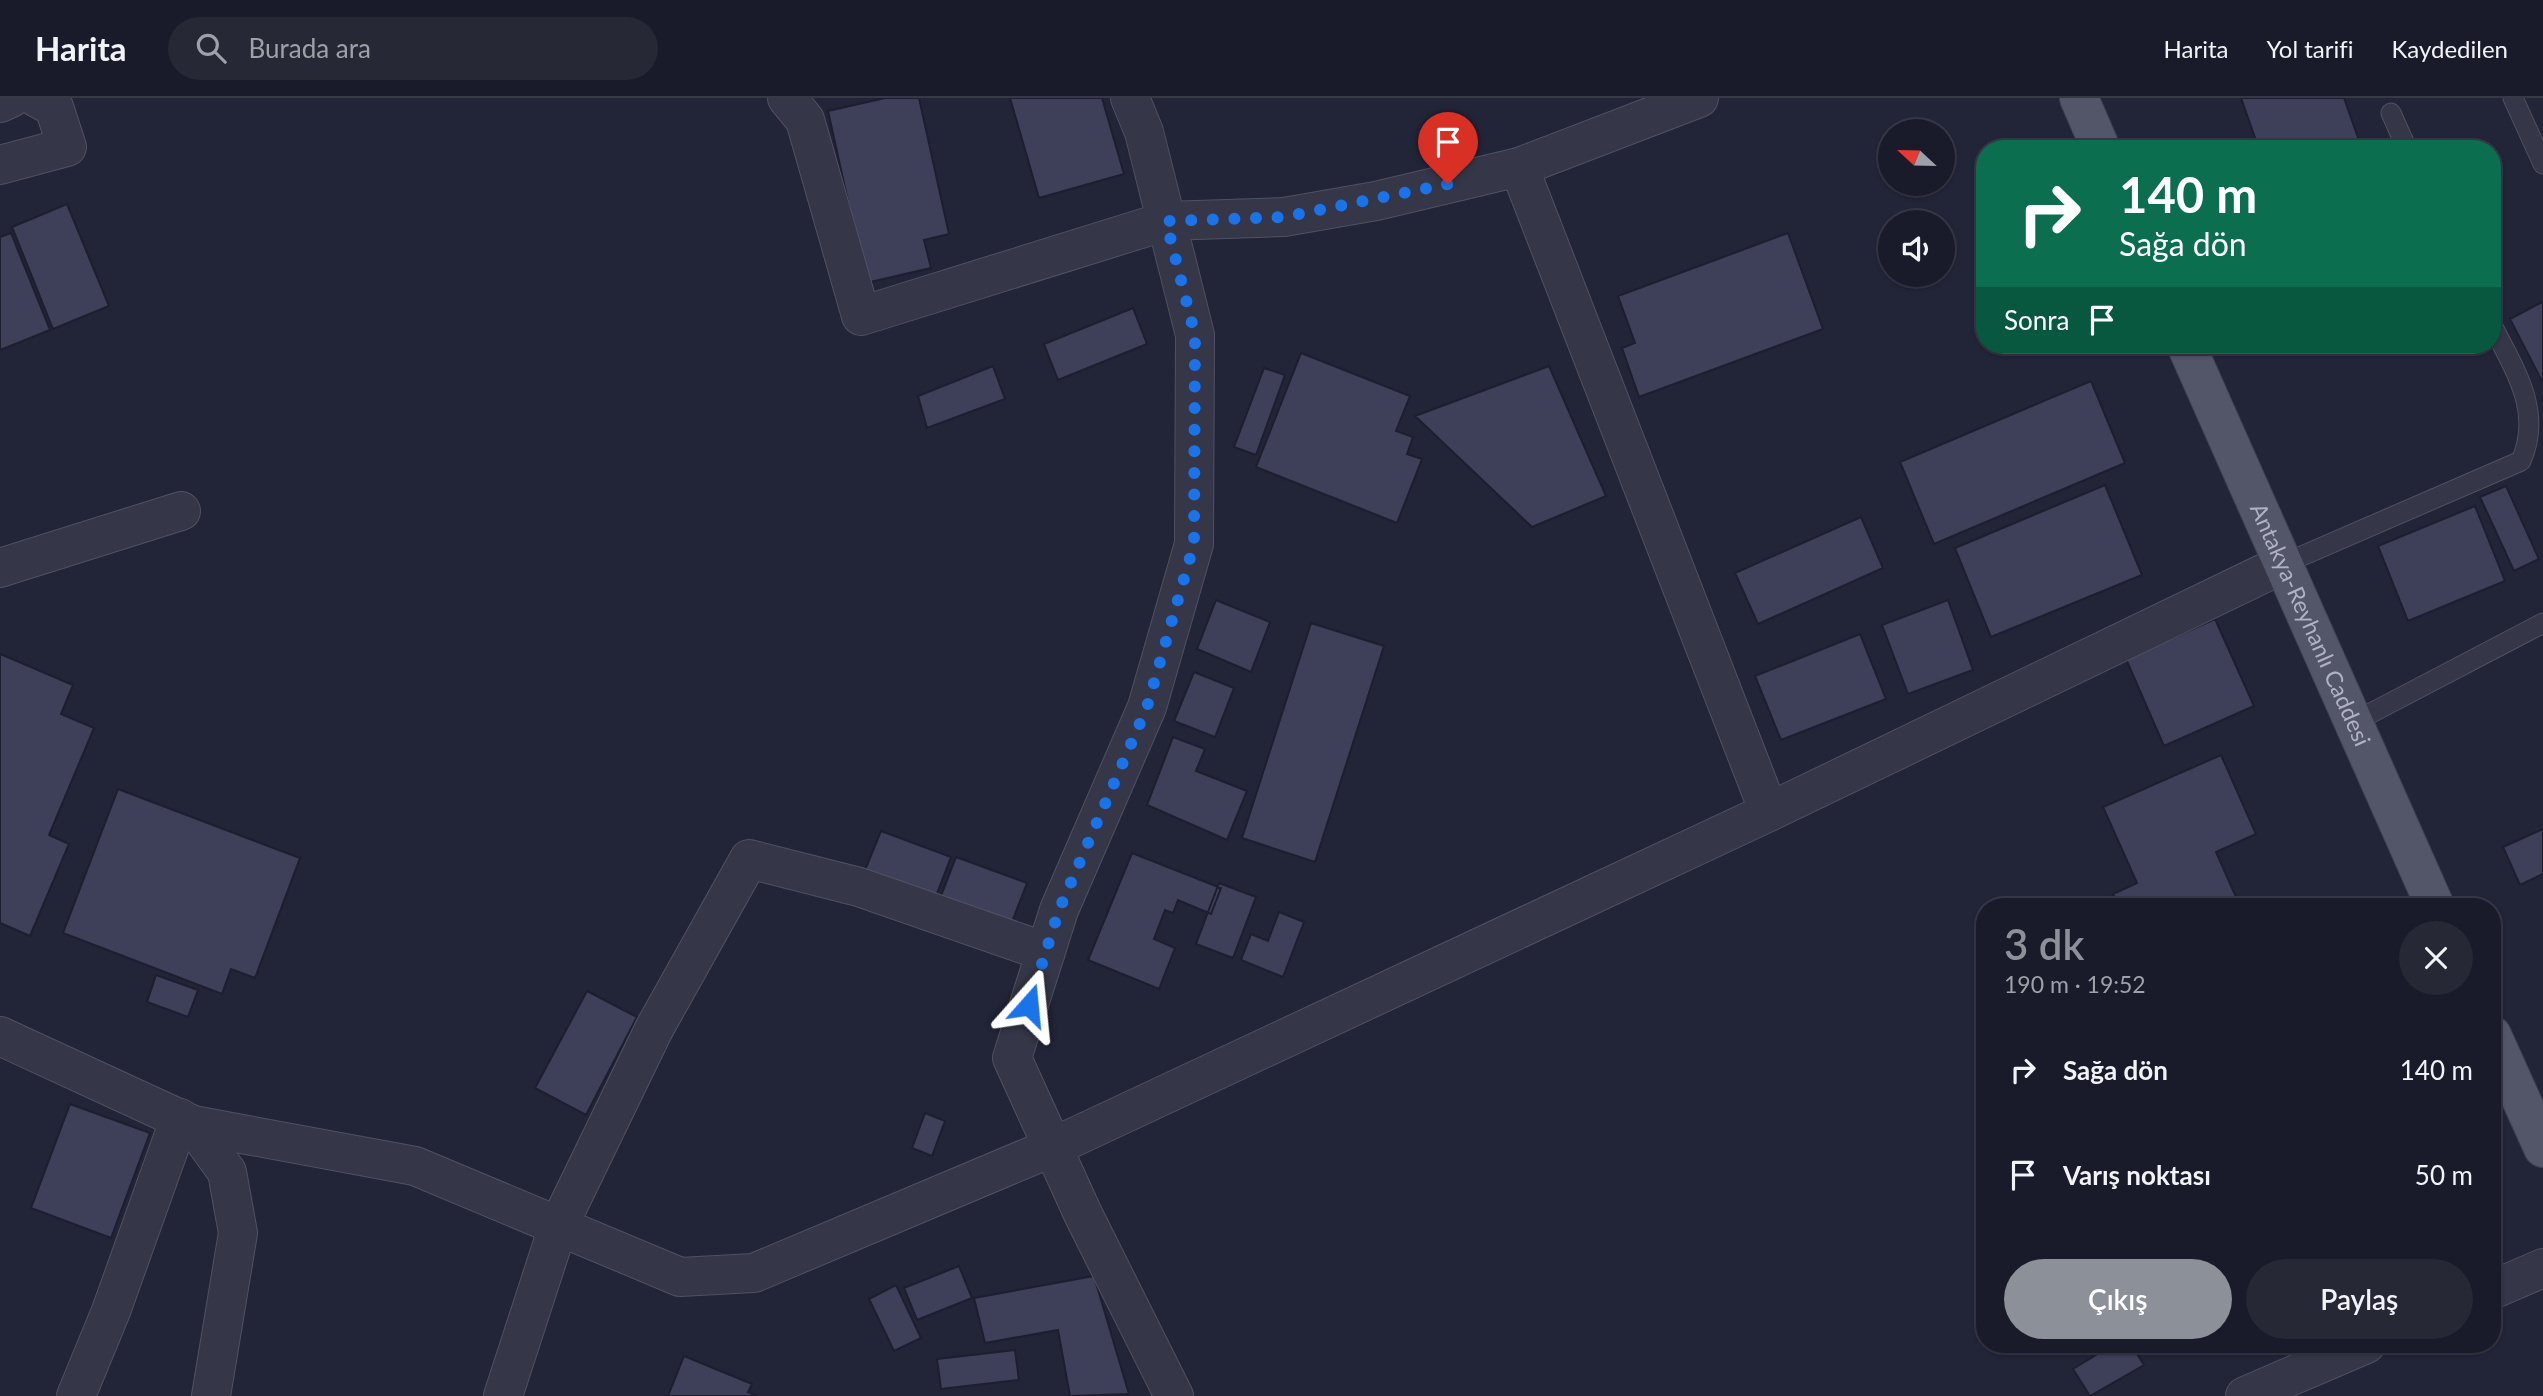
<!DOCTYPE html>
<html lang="tr">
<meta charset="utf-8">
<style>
:root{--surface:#1a1b2a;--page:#272836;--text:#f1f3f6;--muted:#9fa1a8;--line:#383947;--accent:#8c9099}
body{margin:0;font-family:Lato,sans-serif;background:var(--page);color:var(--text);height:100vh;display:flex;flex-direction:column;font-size:26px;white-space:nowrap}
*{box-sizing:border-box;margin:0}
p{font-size:23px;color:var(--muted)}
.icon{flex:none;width:38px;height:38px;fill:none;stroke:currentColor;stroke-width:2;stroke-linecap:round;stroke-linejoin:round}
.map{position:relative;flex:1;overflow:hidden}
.details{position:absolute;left:1976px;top:800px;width:525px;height:455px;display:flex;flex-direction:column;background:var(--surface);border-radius:28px;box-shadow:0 2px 5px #0004,0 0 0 2px var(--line)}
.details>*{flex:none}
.guide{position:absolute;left:1976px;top:42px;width:525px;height:214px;border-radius:28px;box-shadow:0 2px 5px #0004,0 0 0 2px var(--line);background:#0b6e4f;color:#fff;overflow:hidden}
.needle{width:46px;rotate:292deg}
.fabs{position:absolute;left:1878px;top:21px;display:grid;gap:14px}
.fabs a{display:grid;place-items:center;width:77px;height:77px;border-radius:50%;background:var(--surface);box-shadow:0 2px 5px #0004,0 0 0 2px var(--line);font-size:35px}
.pin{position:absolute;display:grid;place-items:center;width:60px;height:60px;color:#fff;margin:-72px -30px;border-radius:50% 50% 50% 0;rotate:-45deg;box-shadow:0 0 7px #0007}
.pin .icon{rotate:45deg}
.me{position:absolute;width:77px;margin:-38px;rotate:18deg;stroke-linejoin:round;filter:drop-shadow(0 0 5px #0008)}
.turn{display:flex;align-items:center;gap:24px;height:147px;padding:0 28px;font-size:32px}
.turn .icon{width:91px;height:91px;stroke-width:2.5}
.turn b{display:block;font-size:49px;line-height:60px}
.then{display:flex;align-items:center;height:66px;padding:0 28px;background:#0003;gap:14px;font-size:26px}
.round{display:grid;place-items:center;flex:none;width:74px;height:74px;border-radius:37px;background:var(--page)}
.head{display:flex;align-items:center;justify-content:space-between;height:119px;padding:0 28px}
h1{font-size:42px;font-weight:600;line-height:52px;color:var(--accent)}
.cta{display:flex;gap:14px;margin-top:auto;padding:14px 28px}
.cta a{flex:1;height:80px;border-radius:42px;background:var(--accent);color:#fff;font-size:28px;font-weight:600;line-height:80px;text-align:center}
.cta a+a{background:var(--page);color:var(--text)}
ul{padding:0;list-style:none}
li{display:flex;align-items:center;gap:21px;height:105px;padding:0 28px}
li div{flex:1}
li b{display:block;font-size:26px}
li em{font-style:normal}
header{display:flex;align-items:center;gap:42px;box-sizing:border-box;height:98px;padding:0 35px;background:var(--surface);border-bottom:2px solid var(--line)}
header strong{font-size:33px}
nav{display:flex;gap:38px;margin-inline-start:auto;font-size:24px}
.search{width:490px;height:63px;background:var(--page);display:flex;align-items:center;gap:18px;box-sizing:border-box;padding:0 24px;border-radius:38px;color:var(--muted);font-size:26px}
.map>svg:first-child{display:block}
.building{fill:#3e3f58;stroke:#1d1e2f;stroke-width:2}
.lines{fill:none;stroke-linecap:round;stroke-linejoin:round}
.service-casing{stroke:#505163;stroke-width:21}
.minor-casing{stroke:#505163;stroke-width:40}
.tertiary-casing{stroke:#505163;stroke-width:40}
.primary-casing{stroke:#3e4052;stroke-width:40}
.service{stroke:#353748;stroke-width:19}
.minor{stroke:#353748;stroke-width:38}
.tertiary{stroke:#353748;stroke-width:38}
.primary{stroke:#535569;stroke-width:38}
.route{stroke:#1a73e8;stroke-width:12;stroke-dasharray:0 21.6}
.labels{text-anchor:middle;stroke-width:5;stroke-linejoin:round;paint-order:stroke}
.street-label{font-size:23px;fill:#b0b1c5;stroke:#1b1c2d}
</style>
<header>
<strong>Harita</strong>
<div class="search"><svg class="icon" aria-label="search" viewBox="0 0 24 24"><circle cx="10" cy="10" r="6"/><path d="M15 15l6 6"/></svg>Burada ara</div>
<nav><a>Harita</a><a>Yol tarifi</a><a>Kaydedilen</a></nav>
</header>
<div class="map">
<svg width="2543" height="1298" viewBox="0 0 2543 1298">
<rect width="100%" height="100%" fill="#222438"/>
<!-- building -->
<path class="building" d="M885,0H919L949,136L924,142L931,170L866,185L828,13Z
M1010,0H1102L1124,76L1039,100Z
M2241,0H2344L2362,51H2259Z
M67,106L109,208L53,231L12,129Z
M11,135L50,232L0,252V139Z
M1788,135L1823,231L1639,299L1622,250L1635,245L1618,198Z
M2542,204L2543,205V285L2510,221Z
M1133,210L1147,246L1058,282L1044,246Z
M1301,255L1410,298L1396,333L1413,339L1407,356L1422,361L1397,425L1256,369Z
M993,268L1005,301L927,330L918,298Z
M1549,268L1606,398L1532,429L1415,318Z
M1264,270L1285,277L1256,357L1234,349Z
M2091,283L2125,365L1934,446L1900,364Z
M2105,387L2142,477L1991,539L1955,450Z
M2506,388L2539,461L2514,473L2480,399Z
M2475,408L2505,483L2408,523L2378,448Z
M1861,419L1883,470L1758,526L1735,475Z
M1216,502L1270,524L1251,574L1197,551Z
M1948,502L1973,572L1908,596L1882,527Z
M2215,521L2254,608L2164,648L2126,561Z
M1311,525L1384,548L1315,764L1242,740Z
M1860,536L1886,601L1781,642L1755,578Z
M0,556L73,587L61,616L94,630L49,737L69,746L30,838L0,825Z
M1194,574L1234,590L1215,639L1174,623Z
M1173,639L1205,651L1196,673L1247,693L1227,742L1147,707Z
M2221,657L2256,736L2216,754L2240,808H2119L2113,796L2137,785L2103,709Z
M118,691L300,760L255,880L231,871L222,896L63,835Z
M2543,731V776L2520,787L2503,749Z
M881,733L951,759L936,798L865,772Z
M1132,755L1221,790L1211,816L1178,802L1173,815L1165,812L1154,841L1175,850L1159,891L1088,862Z
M956,759L1027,785L1012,824L941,798Z
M1219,785L1256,799L1233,860L1196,846Z
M1279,814L1304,824L1283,879L1241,862L1251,836L1268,843Z
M156,877L198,892L188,919L147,904Z
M587,893L637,919L586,1017L535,990Z
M70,1006L150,1035L111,1140L31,1110Z
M925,1015L945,1023L932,1058L912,1050Z
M959,1168L972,1200L917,1222L904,1190Z
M1094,1178L1129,1296L1070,1298L1058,1232L985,1245L974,1200Z
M896,1187L921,1240L894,1253L869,1201Z
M2114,1246H2131L2144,1267L2090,1298L2073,1271Z
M1015,1252L1019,1282L941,1291L937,1261Z
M684,1258L752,1286L748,1294L757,1298H668Z"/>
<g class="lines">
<!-- service casing -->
<g class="service-casing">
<path id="service" d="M2513,0L2543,66
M2391,15L2407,51
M2281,467L2521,363C2543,313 2515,273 2492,227
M2352,625L2543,525"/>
</g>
<!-- minor casing -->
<g class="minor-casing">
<path id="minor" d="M787,0L805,22L861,218L1166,123L1284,119L1376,103L1519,69L1699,0
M1130,0L1144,34L1195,237L1194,446L1147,609L1059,812L1012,960L1083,1116L1174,1298
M0,5L11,0
M0,67L67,49L54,9L37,0
M1519,69L1769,714
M0,470L181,413
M193,1027L415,1068L680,1179L754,1175L1053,1049L1769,714L2281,467
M2492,1192L2543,1170
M76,1298L111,1213L180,1020
M503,1298L558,1129L654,931L749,761L859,789L1046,854
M2245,1298L2366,1246"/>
</g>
<!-- tertiary casing -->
<g class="tertiary-casing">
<path id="tertiary" d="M0,938L193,1027L227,1074L238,1135L211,1298"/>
</g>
<!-- primary casing -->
<g class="primary-casing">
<g id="primary">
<path d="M2079,0L2101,51"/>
<path id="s1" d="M2186,247L2435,808"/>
<path d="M2492,937L2543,1050"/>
</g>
</g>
<!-- service -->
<use href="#service" class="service"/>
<!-- minor -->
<use href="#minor" class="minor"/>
<!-- tertiary -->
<use href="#tertiary" class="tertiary"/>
<!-- primary -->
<use href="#primary" class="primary"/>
</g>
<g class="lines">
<!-- route -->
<path class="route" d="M1029,907L1059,812L1147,609L1194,446L1195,237L1166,123L1284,119L1448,86"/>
</g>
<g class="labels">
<!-- street labels -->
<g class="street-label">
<text dy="8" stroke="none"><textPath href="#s1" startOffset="306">Antakya-Reyhanlı Caddesi</textPath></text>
</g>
</g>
</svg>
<div class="fabs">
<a><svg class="needle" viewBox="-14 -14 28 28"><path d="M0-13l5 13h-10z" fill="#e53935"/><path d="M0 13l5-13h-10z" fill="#9fa1a8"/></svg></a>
<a><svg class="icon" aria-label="sound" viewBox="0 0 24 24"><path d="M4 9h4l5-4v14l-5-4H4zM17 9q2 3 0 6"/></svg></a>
</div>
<div class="pin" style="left:1448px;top:86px;background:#d93025"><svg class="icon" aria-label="arrive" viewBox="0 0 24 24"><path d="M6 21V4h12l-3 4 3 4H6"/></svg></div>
<svg class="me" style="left:1029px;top:907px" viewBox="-20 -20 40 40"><path d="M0-17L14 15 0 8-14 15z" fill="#1a73e8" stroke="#fff" stroke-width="4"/></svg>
<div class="guide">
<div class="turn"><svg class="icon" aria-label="right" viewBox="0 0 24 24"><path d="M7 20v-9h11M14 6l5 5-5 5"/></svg><div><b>140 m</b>Sağa dön</div></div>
<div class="then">Sonra<svg class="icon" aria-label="arrive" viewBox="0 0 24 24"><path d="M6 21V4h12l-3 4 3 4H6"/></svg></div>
</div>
<section class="details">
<div class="head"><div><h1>3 dk</h1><p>190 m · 19:52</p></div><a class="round"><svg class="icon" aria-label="close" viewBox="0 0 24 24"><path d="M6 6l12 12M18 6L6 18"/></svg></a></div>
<ul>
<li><svg class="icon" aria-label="right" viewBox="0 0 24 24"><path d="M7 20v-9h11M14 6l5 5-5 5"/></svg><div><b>Sağa dön</b></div><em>140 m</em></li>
<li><svg class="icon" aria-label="arrive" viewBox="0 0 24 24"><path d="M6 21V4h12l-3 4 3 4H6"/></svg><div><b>Varış noktası</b></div><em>50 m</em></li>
</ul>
<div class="cta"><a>Çıkış</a><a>Paylaş</a></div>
</section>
</div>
